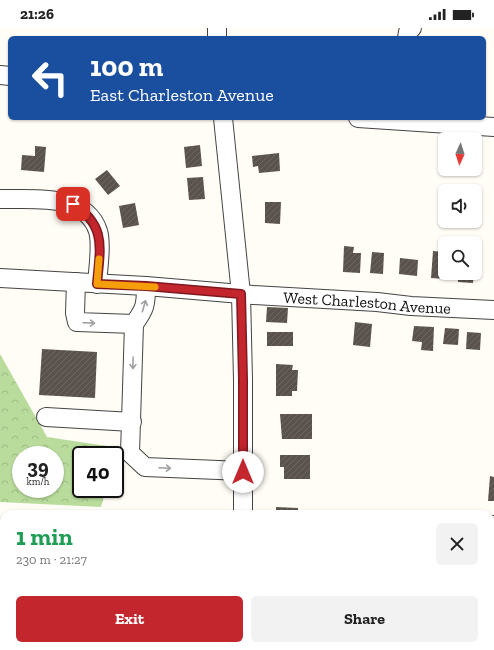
<!DOCTYPE html>
<meta charset="utf-8">
<style>
:root{--surface:#fff;--page:#f2f2f2;--text:#222;--muted:#767676;--accent:#c4262e}
body{margin:0;font-family:"Zilla Slab",serif;background:var(--page);color:var(--text);height:100vh;display:flex;flex-direction:column;font-size:15px;white-space:nowrap}
*{box-sizing:border-box;margin:0}
p{font-size:13px;color:var(--muted)}
.icon{flex:none;width:22px;height:22px;fill:none;stroke:currentColor;stroke-width:2;stroke-linecap:round;stroke-linejoin:round}
.map{position:relative;flex:1;overflow:hidden}
.sheet{position:absolute;left:0px;top:482px;width:494px;height:140px;display:flex;flex-direction:column;background:var(--surface);border-radius:12px 12px 0 0;box-shadow:0 1px 3px #0004}
.sheet>*{flex:none}
.top-card{position:absolute;left:8px;top:8px;width:478px;height:84px;border-radius:6px;box-shadow:0 1px 3px #0004;background:#1a4fa0;color:#fff;overflow:hidden}
.needle{width:26px;rotate:183deg}
.tools{position:absolute;left:438px;top:104px;display:grid;gap:8px}
.tools a{display:grid;place-items:center;width:44px;height:44px;border-radius:6px;background:var(--surface);box-shadow:0 1px 3px #0004;font-size:20px}
.speed{position:absolute;left:12px;top:418px;display:flex;gap:8px;font-size:20px;font-weight:700;text-align:center}
.speed>*{display:grid;place-content:center;width:52px;height:52px;border-radius:50%;background:var(--surface);box-shadow:0 1px 3px #0004;line-height:1}
.speed small{font-size:10px;font-weight:400}
.speed .limit{border:2px solid #111;border-radius:6px;background:#fff;color:#111}
.pin{position:absolute;display:grid;place-items:center;width:34px;height:34px;color:#fff;margin:-17px;border-radius:8px;box-shadow:0 2px 6px #0006}
.me{position:absolute;width:44px;margin:-22px;rotate:0deg;stroke-linejoin:round;filter:drop-shadow(0 0 3px #0008)}
.turn{display:flex;align-items:center;gap:14px;height:84px;padding:0 16px;font-size:18px}
.turn .icon{width:52px;height:52px;stroke-width:2.5}
.turn b{display:block;font-size:28px;line-height:34px}
.round{display:grid;place-items:center;flex:none;width:42px;height:42px;border-radius:6px;background:var(--page)}
.headline{display:flex;align-items:center;justify-content:space-between;height:68px;padding:0 16px}
h1{font-size:24px;font-weight:800;line-height:30px;color:#1e9e55}
.button{display:flex;gap:8px;margin-top:auto;padding:8px 16px}
.button a{flex:1;height:46px;border-radius:6px;background:var(--accent);color:#fff;font-size:16px;font-weight:800;line-height:46px;text-align:center}
.button a+a{background:var(--page);color:var(--text)}
.status{display:flex;justify-content:space-between;align-items:center;height:28px;padding:0 20px;background:var(--surface);direction:ltr}
.status svg{height:11px;fill:currentColor}
.map>svg:first-child{display:block}
.forest{fill:url(#forest-crowns);fill-rule:evenodd}
.building{fill:url(#building-hatch)}
.lines{fill:none;stroke-linecap:round;stroke-linejoin:round}
.minor-casing{stroke:#444;stroke-width:20}
.minor{stroke:#fff;stroke-width:18}
.oneway{stroke:#a0a0a0}
.route-casing{stroke:#7f191e;stroke-width:10}
.route{stroke:#c4262e;stroke-width:7}
.slow{stroke:#f59e0b;stroke-width:7}
.labels{text-anchor:middle;stroke-width:4;stroke-linejoin:round;paint-order:stroke}
.street-label{font-size:16px;fill:#111;stroke:#fff}
</style>
<div class="status"><b>21:26</b><svg viewBox="0 0 49 12"><path d="M0 12V9h3v3zM5 12V6h3v6zM10 12V3h3v9zM15 12V0h3v12zM26 1h20v11H26zM47 4h2v5h-2z"/></svg></div>
<div class="map">
<svg width="494" height="622" viewBox="0 0 494 622">
<defs>
<pattern id="forest-crowns" width="20" height="18" patternUnits="userSpaceOnUse"><rect width="20" height="18" fill="#b9dc9c"/><path d="M2 6a3 3 0 1 1 6 0M12 15a3 3 0 1 1 6 0" fill="none" stroke="#9ebc85"/></pattern>
<pattern id="building-hatch" width="6" height="6" patternUnits="userSpaceOnUse"><rect width="6" height="6" fill="#5a524d"/><path d="M-1 1l2-2M0 6l6-6M5 7l2-2" fill="none" stroke="#6d6662"/></pattern>
</defs>
<rect width="100%" height="100%" fill="#fffdf5"/>
<!-- forest -->
<path class="forest" d="M0,326L47,409L120,420L115,434V427H81V461H106L101,479L0,474ZM21,427H55V461H21Z
M494,581V622H341L356,618H490V582Z"/>
<!-- building -->
<path class="building" d="M200,117L202,138L186,140L184,119Z
M35,118L46,119L44,144L21,142L22,127L35,128Z
M279,125L280,143L259,145L258,138L253,139L252,128Z
M107,142L120,158L108,167L95,151Z
M203,149L205,171L189,172L187,150Z
M265,174H281L280,196L265,195Z
M135,175L139,197L123,200L119,178Z
M344,218L354,219L353,225H361L360,245L343,244Z
M433,223L445,224L446,251L431,250Z
M372,224L384,225L383,246L370,245Z
M400,230L418,232L417,248L399,246Z
M458,245H474L473,255L458,254Z
M267,279L288,280L287,295L266,294Z
M355,294L372,296L370,319L353,317Z
M414,298L434,299L433,323L421,322L422,314L412,313Z
M445,300L459,301L458,317L443,316Z
M267,304H293V318H267Z
M467,304L481,305L480,322L466,321Z
M42,321L97,324L95,370L39,367Z
M276,336L293,337L292,342H298L297,363H292V368H276Z
M280,386H312V411H282Z
M280,427H310V451H284V439H280Z
M490,448L494,449V473H488Z
M276,479L298,480V486H276Z
M0,585L4,586L3,600H0Z
M190,618H217V622H190Z"/>
<g class="lines">
<!-- minor casing -->
<g class="minor-casing">
<g id="minor">
<path d="M217,0V10"/>
<path d="M407,10L408,4L412,0"/>
<path d="M0,47L10,48"/>
<path d="M223,90L241,266L243,352V486"/>
<path d="M358,90L494,99"/>
<path d="M0,171C32,172 85,164 98,203C102,216 98,242 97,256"/>
<path id="s1" d="M0,250L146,258L253,267L377,274L411,278L494,282"/>
<path d="M76,254L75,285L77,294L134,296"/>
<path d="M146,258C146,277 145,281 134,296L130,425L145,439L243,443"/>
<path d="M46,389L132,394"/>
<path d="M490,497H494"/>
<path d="M0,553H4"/>
<path d="M242,622V618"/>
</g>
</g>
<!-- minor -->
<use href="#minor" class="minor"/>
</g>
<!-- one-way arrows -->
<defs><path id="oneway-shaft" d="M-6 0H5M1.5-3L5.5 0L1.5 3" fill="none" stroke-width="1.6" stroke-linecap="round" stroke-linejoin="round"/></defs>
<g class="oneway">
<use href="#oneway-shaft" transform="translate(144 278) rotate(-74)"/>
<use href="#oneway-shaft" transform="translate(89 295) rotate(2)"/>
<use href="#oneway-shaft" transform="translate(133 335) rotate(91)"/>
<use href="#oneway-shaft" transform="translate(165 440) rotate(3)"/>
</g>
<g class="lines">
<!-- route casing -->
<g class="route-casing">
<path id="route" d="M73,176C107,198 100,220 97,256L146,258L241,266L243,352V444"/>
</g>
<!-- route -->
<use href="#route" class="route"/>
<!-- slow -->
<path class="slow" d="M99,231L97,256L155,259"/>
</g>
<g class="labels">
<!-- street labels -->
<g class="street-label">
<text dy="6" stroke="none"><textPath href="#s1" startOffset="368">West Charleston Avenue</textPath></text>
</g>
</g>
</svg>
<div class="tools">
<a><svg class="needle" viewBox="-14 -14 28 28"><path d="M0-13l5 13h-10z" fill="#e53935"/><path d="M0 13l5-13h-10z" fill="#767676"/></svg></a>
<a><svg class="icon" aria-label="sound" viewBox="0 0 24 24"><path d="M4 9h4l5-4v14l-5-4H4zM17 9q2 3 0 6"/></svg></a>
<a><svg class="icon" aria-label="search" viewBox="0 0 24 24"><circle cx="10" cy="10" r="6"/><path d="M15 15l6 6"/></svg></a>
</div>
<div class="speed"><div>39<small>km/h</small></div><div class="limit">40</div></div>
<div class="pin" style="left:73px;top:176px;background:#d93025"><svg class="icon" aria-label="arrive" viewBox="0 0 24 24"><path d="M6 21V4h12l-3 4 3 4H6"/></svg></div>
<svg class="me" style="left:243px;top:444px" viewBox="-20 -20 40 40"><circle r="19" fill="#fff"/><path d="M0-13L10 11 0 6-10 11z" fill="#c4262e"/></svg>
<div class="top-card">
<div class="turn"><svg class="icon" aria-label="left" viewBox="0 0 24 24"><path d="M17 20v-9H6M10 6l-5 5 5 5"/></svg><div><b>100 m</b>East Charleston Avenue</div></div>
</div>
<section class="sheet">
<div class="headline"><div><h1>1 min</h1><p>230 m · 21:27</p></div><a class="round"><svg class="icon" aria-label="close" viewBox="0 0 24 24"><path d="M6 6l12 12M18 6L6 18"/></svg></a></div>
<div class="button"><a>Exit</a><a>Share</a></div>
</section>
</div>
